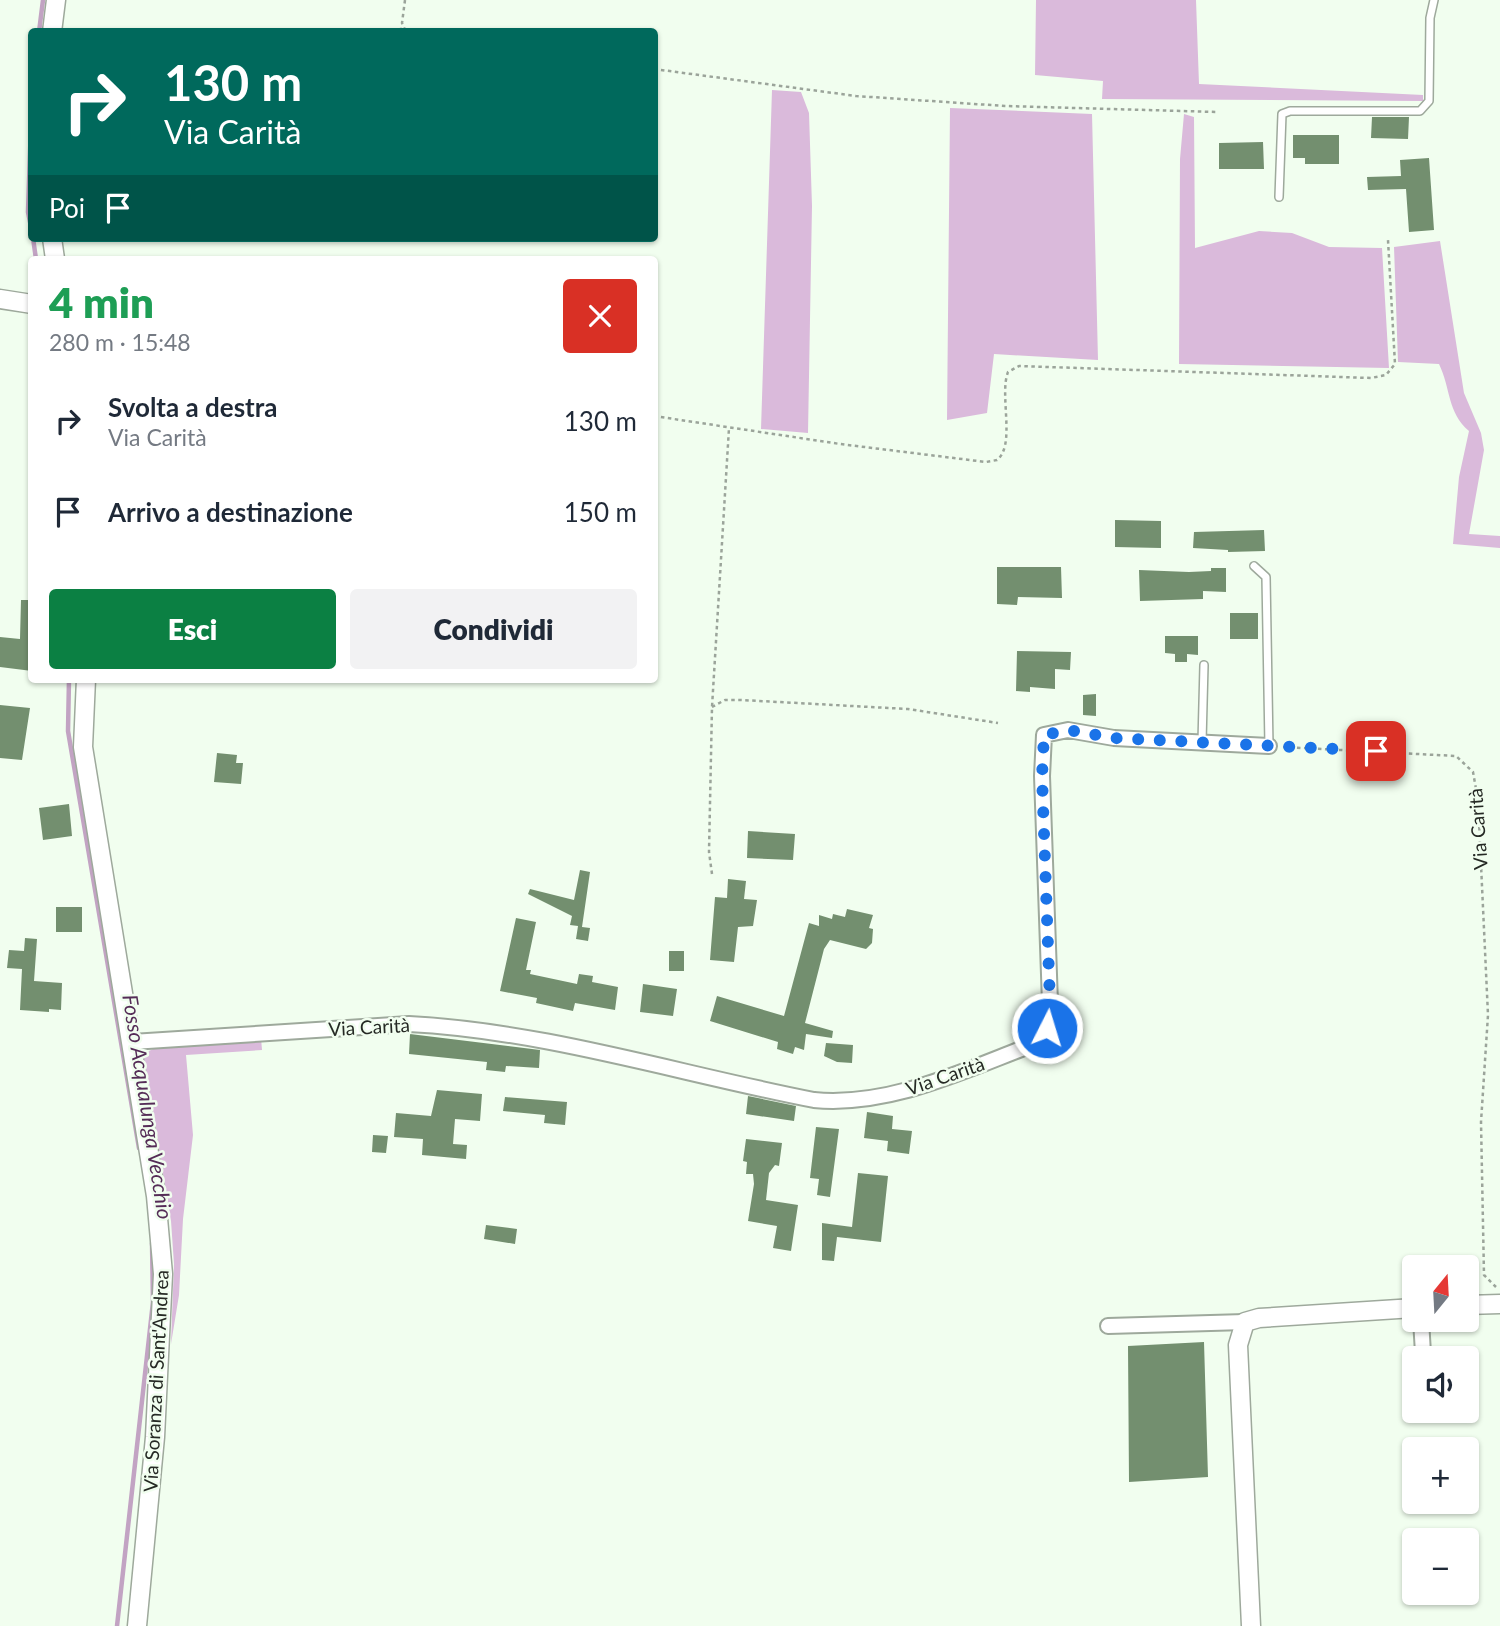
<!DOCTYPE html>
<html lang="it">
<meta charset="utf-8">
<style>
:root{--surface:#fff;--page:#f2f2f3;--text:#1f2937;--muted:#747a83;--accent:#0b8043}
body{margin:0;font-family:Lato,sans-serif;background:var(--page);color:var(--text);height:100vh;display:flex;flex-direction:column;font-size:26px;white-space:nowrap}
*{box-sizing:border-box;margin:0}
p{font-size:23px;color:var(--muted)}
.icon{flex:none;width:38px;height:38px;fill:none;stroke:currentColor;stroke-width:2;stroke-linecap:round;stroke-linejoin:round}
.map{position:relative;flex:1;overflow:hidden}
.details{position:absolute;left:28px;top:256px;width:630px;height:427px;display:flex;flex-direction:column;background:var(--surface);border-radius:7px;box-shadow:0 2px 5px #0004}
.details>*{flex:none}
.top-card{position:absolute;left:28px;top:28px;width:630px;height:214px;border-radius:7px;box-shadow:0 2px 5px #0004;background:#00695c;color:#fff;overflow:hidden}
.needle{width:46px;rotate:18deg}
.buttons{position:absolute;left:1402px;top:1255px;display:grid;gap:14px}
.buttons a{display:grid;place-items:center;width:77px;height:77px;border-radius:7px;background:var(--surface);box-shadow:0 2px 5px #0004;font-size:35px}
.pin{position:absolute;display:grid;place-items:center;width:60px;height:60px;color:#fff;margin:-30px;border-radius:14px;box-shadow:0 4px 10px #0006}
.me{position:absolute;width:77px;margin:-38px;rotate:5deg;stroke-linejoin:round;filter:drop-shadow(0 0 5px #0008)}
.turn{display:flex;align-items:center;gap:24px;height:147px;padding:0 21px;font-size:32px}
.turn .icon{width:91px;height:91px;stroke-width:2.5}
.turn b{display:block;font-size:49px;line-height:60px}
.then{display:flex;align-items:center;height:66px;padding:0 21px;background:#0003;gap:14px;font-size:26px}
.round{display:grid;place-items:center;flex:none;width:74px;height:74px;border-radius:7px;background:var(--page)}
.head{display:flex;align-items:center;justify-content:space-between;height:119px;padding:0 21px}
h1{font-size:42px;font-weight:800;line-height:52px;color:#1e9e55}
.cta{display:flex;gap:14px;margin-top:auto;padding:14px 21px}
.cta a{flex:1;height:80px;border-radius:7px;background:var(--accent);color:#fff;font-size:28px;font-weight:800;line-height:80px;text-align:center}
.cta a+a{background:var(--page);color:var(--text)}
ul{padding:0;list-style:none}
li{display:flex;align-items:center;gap:21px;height:91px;padding:0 21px}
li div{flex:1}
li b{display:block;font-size:26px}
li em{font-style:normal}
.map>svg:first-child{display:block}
.forest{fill:#dabadb}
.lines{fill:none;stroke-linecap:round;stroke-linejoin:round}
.stream{stroke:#c2a3c3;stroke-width:4.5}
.building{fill:#738f6f}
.service-casing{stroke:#9ea99c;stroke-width:10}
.minor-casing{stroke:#9ea99c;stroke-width:18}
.tertiary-casing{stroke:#9ea99c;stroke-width:21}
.path{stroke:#9ba49a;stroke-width:2.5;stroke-dasharray:3.5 3.5;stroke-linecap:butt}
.service{stroke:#fff;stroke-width:7}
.minor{stroke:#fff;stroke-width:14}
.tertiary{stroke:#fff;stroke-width:18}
.route{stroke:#1a73e8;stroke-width:12;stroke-dasharray:0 21.6}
.labels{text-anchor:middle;stroke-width:5;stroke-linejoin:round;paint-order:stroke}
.street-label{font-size:19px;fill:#252924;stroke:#f1feef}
.water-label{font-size:21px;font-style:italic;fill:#552c57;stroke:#f1feef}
</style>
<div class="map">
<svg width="1500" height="1626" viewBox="0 0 1500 1626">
<rect width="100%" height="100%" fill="#f1feef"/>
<!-- forest -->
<path class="forest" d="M1036,0H1196L1199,84L1423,95V101L1102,99L1103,81L1035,75Z
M772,90L801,92L809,113L812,206L808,433L761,429Z
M950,108L1092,114L1098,360L994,354L987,413L947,420Z
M1184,114L1194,117L1195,248L1259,231L1292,233L1329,247L1382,248L1389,368L1179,364L1180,159Z
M1440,241L1464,393L1481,433L1484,450L1469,534L1500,536V548L1453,544L1459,477L1469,431C1447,412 1451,389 1439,364L1398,362L1394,247Z
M261,1038L262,1050L186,1055L193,1135L183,1219L179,1295L171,1344L174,1264L171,1221L143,1054L159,1046Z"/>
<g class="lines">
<!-- stream -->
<path class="stream" d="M39,32L43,0
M32,94L28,212L32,232
M33,238L36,259
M69,679L68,731L139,1148
M117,1626L153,1302L152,1243"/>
</g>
<!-- building -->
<path class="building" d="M1372,117H1409L1408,139L1371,138Z
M1293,135H1339V164H1305V158H1293Z
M1263,142L1264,169H1219V143Z
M1429,158L1434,230L1409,232L1406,189L1368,190L1367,177L1401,176L1400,160Z
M1115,520L1161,521V548L1115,547Z
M1264,530L1265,551L1228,552V550L1193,548L1194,532Z
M997,567H1061L1062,598L1018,597L1017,605L997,604Z
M1211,568H1226V592L1203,591V599L1140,601L1139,570L1189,572L1211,571Z
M21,600H32V671L0,667V637L20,639Z
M1230,613H1258V639H1230Z
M1165,636H1198V655L1187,654V662H1175V654L1165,653Z
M1017,651L1071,652L1070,670L1055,669V689L1030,687V692L1016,691Z
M1096,694V716L1083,715V695Z
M0,705L30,708L22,760L0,758Z
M217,753L237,755L236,763H243L241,784L214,782Z
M69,804L72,836L43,840L39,808Z
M748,831L795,834L793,860L747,858Z
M580,870L590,872L582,927L590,928L588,941L576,939L578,926L570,925L572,916L528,894L530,889L574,900Z
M728,879L746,881L744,899L757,900L753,926L738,927L734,962L710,960L715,897L727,898Z
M56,907H82V932H56Z
M847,909L873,915L869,928L873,929L872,943L866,949L830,940L824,949L805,1023L833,1031L832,1038L806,1034L804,1050L795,1047L793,1054L777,1049L778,1042L710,1021L717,996L784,1016L809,923L819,926V915L832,919L833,914L845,917Z
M516,918L536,922L526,970H531L530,974L577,984L579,974L593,976L592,982L618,987L615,1010L575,1003L573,1011L536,1003L537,998L500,991Z
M25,938L37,939L34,981L62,983L61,1010L49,1009V1012L20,1010L22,969L7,968L9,950L24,951Z
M669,951H684V971H669Z
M643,984L677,989L673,1016L640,1012Z
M410,1034L540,1050L539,1068L506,1066L505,1072L486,1070L487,1062L409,1054Z
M826,1043L853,1045L852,1063L837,1062L824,1056Z
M437,1090L482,1094L480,1121L455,1119L453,1144L467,1145L466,1159L422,1155L423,1139L394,1137L396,1113L431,1116Z
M748,1096L796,1106L794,1121L746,1114Z
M505,1097L567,1102L565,1125L544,1123L545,1115L503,1111Z
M867,1112L893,1116L892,1129L912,1131L909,1154L887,1151L888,1141L864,1138Z
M816,1127L839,1129L830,1197L817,1195L819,1179L810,1178Z
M373,1135L388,1136L386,1153L372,1152Z
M746,1139L782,1143L779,1166L775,1165L769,1173L766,1200L798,1205L791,1251L773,1248L777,1226L748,1221L754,1184L753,1174H746L747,1162L743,1161Z
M858,1173L888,1176L881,1242L837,1237L834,1261L822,1260V1223L852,1227Z
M486,1225L517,1229L515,1244L484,1239Z
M1204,1342L1208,1477L1129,1482L1128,1346Z"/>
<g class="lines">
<!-- service casing -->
<g class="service-casing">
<path id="service" d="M1279,197L1282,114L1290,111H1420L1429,101L1430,18L1434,0
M1254,566L1266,577L1269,746
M1202,742L1204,665"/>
</g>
<!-- minor casing -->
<g class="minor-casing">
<path id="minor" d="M132,1042L409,1024C545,1031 680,1074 814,1100C888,1107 961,1072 1029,1046L1044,1034L1050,1003L1042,776L1044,735L1068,730L1114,738L1269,746
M1421,1320L1423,1353
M1108,1326L1245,1322"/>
</g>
<!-- tertiary casing -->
<g class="tertiary-casing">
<path id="tertiary" d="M52,32L56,0
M52,238L55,259
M0,299L32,304
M86,679L83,747L156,1196L163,1274L155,1437L137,1626
M1466,1305L1500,1304
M1251,1626L1238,1345L1245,1322L1259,1318L1414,1308"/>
</g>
<!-- path -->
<path class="path" d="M405,0L402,23L406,32
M351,32L402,29
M654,69L856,96L1005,106L1217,112
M654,416L840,444L986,462L997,460C1016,445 999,395 1008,372L1019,366L1371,378L1386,375L1395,364L1388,240
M712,707L725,700H741L908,709L998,723
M1283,747L1456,756L1473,772L1478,800L1488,1015L1481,1122L1484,1275L1496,1287
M712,874L709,852L712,707L729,428"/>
<!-- service -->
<use href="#service" class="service"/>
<!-- minor -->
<use href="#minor" class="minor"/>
<!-- tertiary -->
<use href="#tertiary" class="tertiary"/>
</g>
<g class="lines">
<!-- route -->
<path class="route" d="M1047,1028L1050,1003L1042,776L1044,735L1068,730L1114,738L1376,751"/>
</g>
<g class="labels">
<!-- street labels -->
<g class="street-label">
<text transform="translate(1478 829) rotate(-94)" y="7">Via Carità</text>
<text transform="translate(369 1027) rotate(-3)" y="7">Via Carità</text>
<text transform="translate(945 1076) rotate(-19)" y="7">Via Carità</text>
<text transform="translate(156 1381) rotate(-87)" y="7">Via Soranza di Sant'Andrea</text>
</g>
<!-- water labels -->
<g class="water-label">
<text transform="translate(147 1107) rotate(81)" y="7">Fosso Acqualunga Vecchio</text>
</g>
</g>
</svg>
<div class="buttons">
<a><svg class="needle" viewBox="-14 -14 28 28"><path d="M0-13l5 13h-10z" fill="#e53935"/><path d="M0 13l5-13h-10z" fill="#747a83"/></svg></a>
<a><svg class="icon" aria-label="sound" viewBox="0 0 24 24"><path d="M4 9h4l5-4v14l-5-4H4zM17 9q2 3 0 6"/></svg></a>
<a>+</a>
<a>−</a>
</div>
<div class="pin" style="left:1376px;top:751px;background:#d93025"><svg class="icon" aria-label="arrive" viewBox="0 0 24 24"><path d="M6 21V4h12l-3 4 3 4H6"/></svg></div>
<svg class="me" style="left:1047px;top:1028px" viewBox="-20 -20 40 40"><circle r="17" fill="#1a73e8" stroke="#fff" stroke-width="3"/><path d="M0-11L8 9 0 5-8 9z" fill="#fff"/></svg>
<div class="top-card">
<div class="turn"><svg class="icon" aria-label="right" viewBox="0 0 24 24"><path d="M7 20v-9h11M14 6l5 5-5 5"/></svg><div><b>130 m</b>Via Carità</div></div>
<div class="then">Poi<svg class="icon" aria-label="arrive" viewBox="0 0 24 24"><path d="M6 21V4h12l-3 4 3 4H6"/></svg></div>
</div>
<section class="details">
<div class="head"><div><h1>4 min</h1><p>280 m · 15:48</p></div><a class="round" style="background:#d93025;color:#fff"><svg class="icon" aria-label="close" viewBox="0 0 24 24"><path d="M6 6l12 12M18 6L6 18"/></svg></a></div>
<ul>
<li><svg class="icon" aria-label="right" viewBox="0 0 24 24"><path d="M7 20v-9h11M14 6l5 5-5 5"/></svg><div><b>Svolta a destra</b><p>Via Carità</p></div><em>130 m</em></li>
<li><svg class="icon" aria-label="arrive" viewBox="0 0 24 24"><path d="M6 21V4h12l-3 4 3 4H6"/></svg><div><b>Arrivo a destinazione</b></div><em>150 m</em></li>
</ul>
<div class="cta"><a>Esci</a><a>Condividi</a></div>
</section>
</div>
